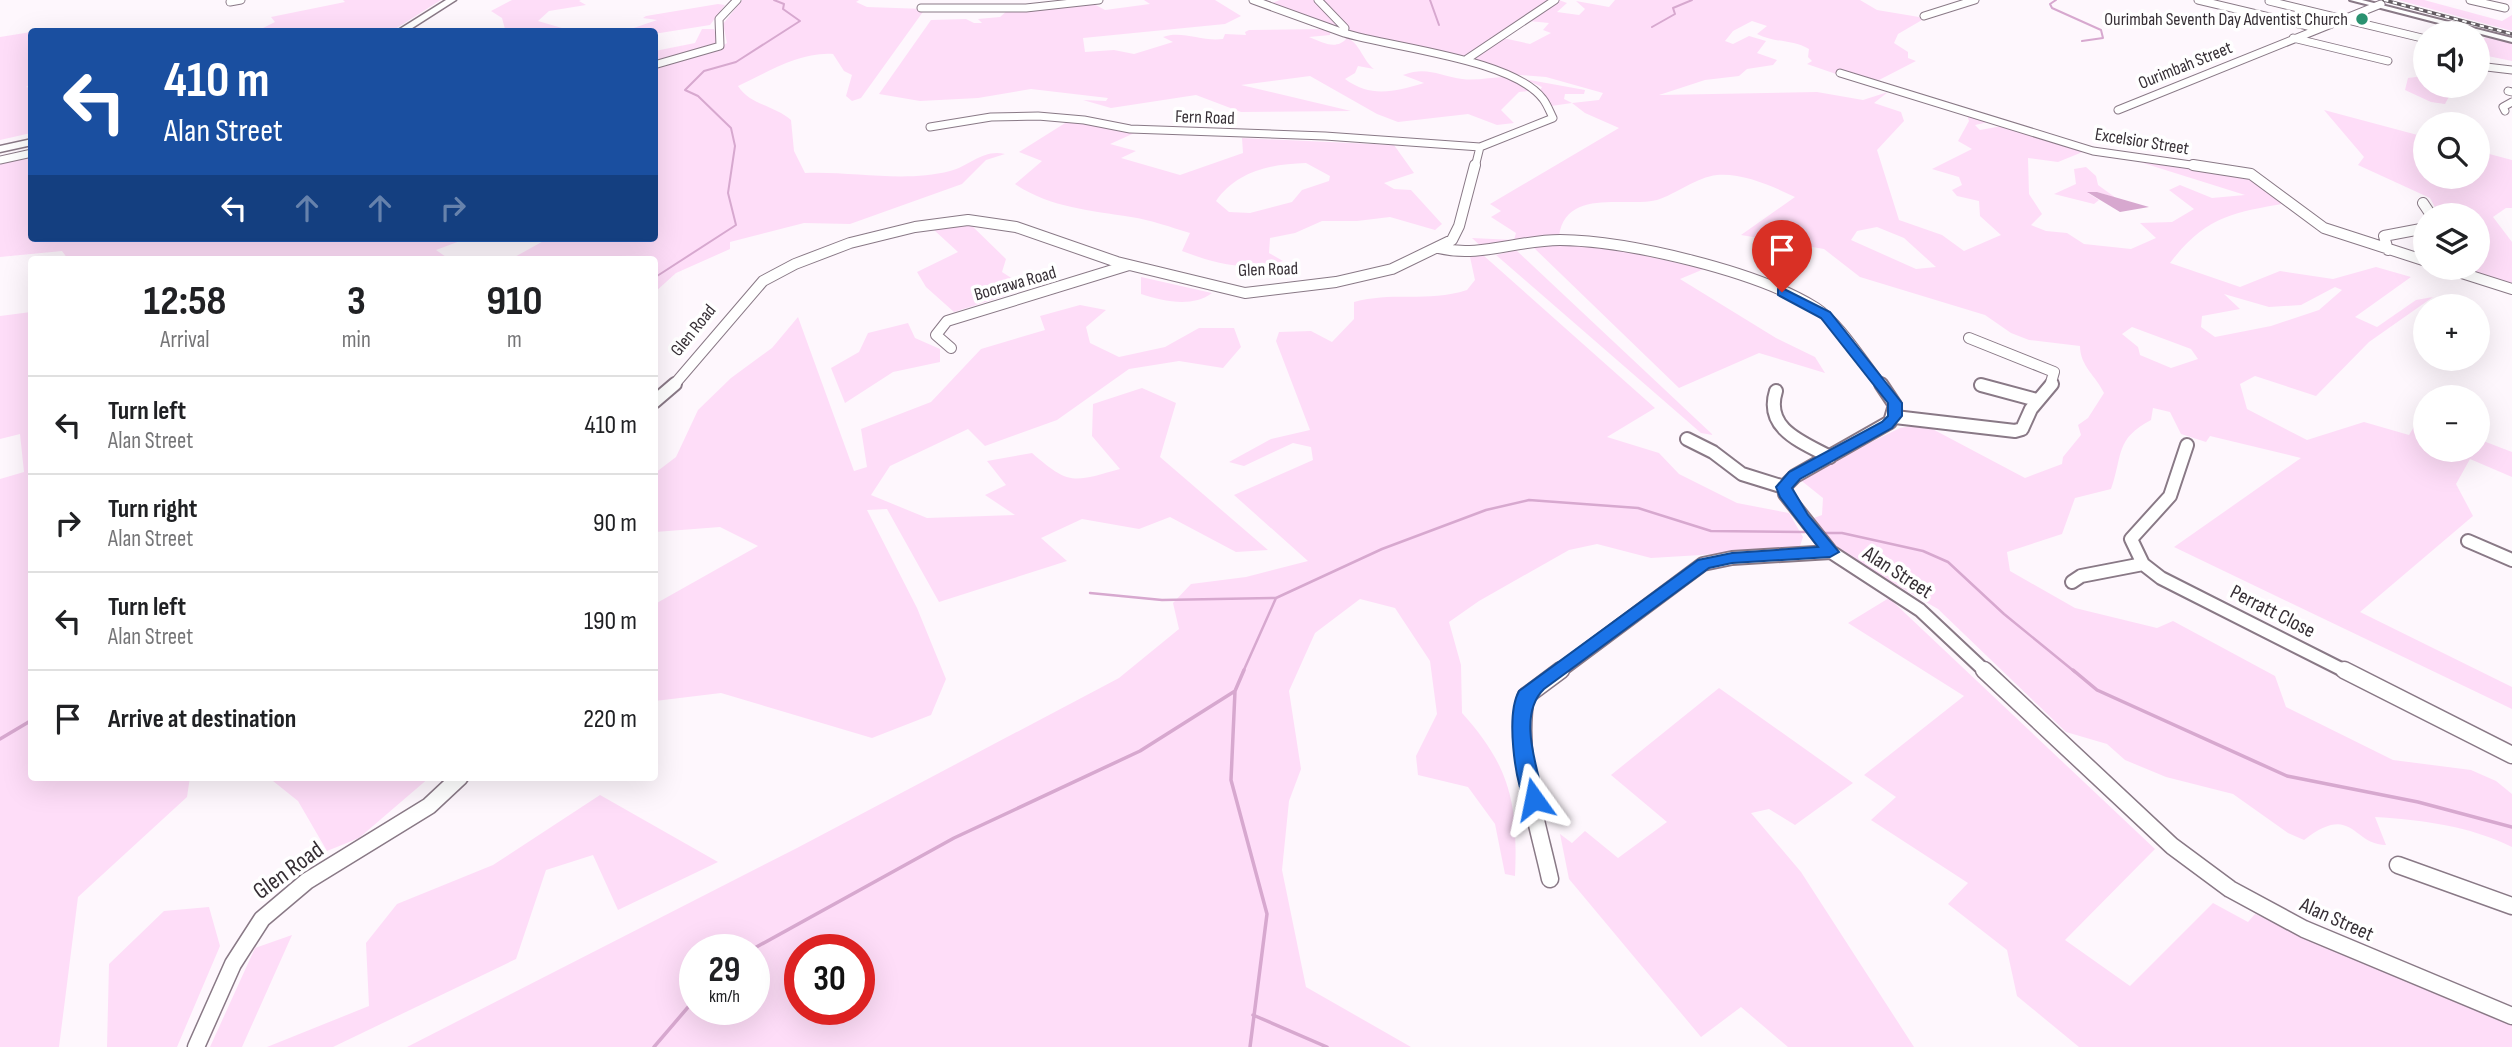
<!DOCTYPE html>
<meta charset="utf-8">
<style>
:root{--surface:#fff;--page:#f2f2f2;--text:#202124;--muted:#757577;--line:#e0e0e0}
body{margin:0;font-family:"Sofia Sans Condensed",sans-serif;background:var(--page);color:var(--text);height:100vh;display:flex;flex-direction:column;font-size:26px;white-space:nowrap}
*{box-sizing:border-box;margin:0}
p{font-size:23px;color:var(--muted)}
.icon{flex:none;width:38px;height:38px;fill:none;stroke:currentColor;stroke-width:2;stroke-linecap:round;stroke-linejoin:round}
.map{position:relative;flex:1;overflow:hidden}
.sheet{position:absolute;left:28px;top:256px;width:630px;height:525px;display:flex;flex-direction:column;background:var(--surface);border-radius:7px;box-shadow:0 7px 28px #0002}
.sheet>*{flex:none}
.top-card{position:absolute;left:28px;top:28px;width:630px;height:214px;border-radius:7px;box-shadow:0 7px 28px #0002;background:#1a4fa0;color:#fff;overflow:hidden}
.fabs{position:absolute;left:2413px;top:21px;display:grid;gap:14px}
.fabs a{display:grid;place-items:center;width:77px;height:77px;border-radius:50%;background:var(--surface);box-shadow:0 7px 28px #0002;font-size:35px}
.speed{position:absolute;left:679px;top:934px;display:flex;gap:14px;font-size:35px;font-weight:700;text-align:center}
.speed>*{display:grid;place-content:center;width:91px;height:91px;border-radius:50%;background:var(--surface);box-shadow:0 7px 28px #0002;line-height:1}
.speed small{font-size:18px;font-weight:400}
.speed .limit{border:10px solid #d22;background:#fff;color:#111}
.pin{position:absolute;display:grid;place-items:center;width:60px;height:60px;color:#fff;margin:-72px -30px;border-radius:50% 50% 50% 0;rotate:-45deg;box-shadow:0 0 7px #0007}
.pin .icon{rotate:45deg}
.me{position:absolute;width:77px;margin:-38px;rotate:348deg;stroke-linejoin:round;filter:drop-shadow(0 0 5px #0008)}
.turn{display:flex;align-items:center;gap:24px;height:147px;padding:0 21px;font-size:32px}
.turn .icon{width:91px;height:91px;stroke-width:2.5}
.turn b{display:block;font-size:49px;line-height:60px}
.lanes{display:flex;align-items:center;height:66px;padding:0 21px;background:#0003;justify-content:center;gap:35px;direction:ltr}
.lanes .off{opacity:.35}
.eta{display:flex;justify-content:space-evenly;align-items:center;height:119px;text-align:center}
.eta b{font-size:42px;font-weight:700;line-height:49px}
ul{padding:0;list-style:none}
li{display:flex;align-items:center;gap:21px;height:98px;padding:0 21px;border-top:2px solid var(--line)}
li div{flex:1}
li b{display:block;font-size:26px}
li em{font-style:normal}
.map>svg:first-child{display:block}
.green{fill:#feddf8;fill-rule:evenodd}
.water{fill:#d7a8cf}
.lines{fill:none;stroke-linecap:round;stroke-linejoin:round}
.stream-far2{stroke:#d7a8cf;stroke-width:2}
.stream-far1{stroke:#d7a8cf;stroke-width:2.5}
.stream{stroke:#d7a8cf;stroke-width:3.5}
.minor-far3-casing{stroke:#897986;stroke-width:9}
.minor-far2-casing{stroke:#897986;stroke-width:12}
.minor-far1-casing{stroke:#897986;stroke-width:16}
.minor-casing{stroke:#897986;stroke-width:19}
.major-casing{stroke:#897986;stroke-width:4}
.highway-casing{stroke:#897986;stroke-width:3}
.minor-far3{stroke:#fff;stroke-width:7}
.minor-far2{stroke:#fff;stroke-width:10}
.minor-far1{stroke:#fff;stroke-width:12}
.minor{stroke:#fff;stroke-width:16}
.major{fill:#fff;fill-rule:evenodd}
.highway{fill:#fff;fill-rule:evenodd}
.rail-casing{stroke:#645d63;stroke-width:3.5}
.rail{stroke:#fff;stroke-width:2;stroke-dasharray:4.5;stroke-linecap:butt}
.route{fill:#1a73e8;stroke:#114b97;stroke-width:2}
.poi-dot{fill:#2a9270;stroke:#fff;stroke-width:2.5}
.labels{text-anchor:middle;stroke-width:7;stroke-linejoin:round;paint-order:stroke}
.far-poi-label{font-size:18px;fill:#362f35;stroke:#fff;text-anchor:end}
.far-street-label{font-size:18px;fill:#362f35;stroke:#fff}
.street-label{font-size:21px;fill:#362f35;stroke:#fff}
.near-street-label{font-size:24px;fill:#362f35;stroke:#fff}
</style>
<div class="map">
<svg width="2512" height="1047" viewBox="0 0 2512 1047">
<rect width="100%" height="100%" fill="#fef7fd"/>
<!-- green -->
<path class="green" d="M343,0H441L392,31H240L261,29L275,22L271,17L345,2Z
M512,0H581L579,1L586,5L549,11L538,21L572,31H510L505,29L502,18L491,11Z
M742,0H859L856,2L867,7L925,9L861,98L852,101L846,96L852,75L844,71L833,54C799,52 768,72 738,86C750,105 774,105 791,120L794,151L805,173C852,171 904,183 950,171C970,166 983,149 1005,154L986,160L962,184L850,224L804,223L730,242V249L676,273L655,292L654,259H511L549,238H654L655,68L716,50L727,43L723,24Z
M1144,0H1215L1241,16L1225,24L1083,38L1085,52L1114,50L1134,54L1173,42L1163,37C1182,30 1202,42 1223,39L1225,34L1246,35L1245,32L1249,30L1323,29L1331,31L1330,35L1309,37C1322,42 1336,51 1347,38C1360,43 1363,61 1374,69L1358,66L1355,73L1345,79C1371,98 1394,92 1424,83L1403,75C1428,66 1438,76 1462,79C1477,81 1491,77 1506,77C1520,78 1534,91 1542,101L1528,91L1519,92L1501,110L1514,123L1497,125L1468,114L1398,122L1377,114L1310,76L1241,85L1351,111L1241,112L1196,95L1111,108L1083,100L1106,101L1108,98L1031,89L978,98L920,101L879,94L931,20L966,19L974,23H982L978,19L1000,17L1008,10L1090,2L1105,10L1150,4Z
M1280,0H1317L1343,29L1269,4Z
M1321,0H1551L1466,57L1350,35Z
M1559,0L1567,3L1557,12L1579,15L1585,9L1576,1L1609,7L1615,0H1860L1877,10L1919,17L1922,20L1898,34L1894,43L1908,52V58L1916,61L1879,80L1836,74L1807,64L1812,61L1808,57L1809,49C1792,39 1774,43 1757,34L1767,26L1752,21L1733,31L1725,41L1733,44L1749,36L1766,41L1757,53L1777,60L1773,65L1747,69L1739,76L1705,80L1659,95L1817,92L1863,100L1888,92L1874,103L1901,112L1904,121L1877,150L1899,220L1942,235L1964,251L2001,235L1980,216L1979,201L1957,196L1952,190L1962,185L1959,177L1932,169L1972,149L1958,141L1969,121L1967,115L1993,121L1975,125L1980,130L2002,126L2085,151L2058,162L2028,158L2029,194L2042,214L2031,225L2046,231L2067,233L2084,244L2131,249L2156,238L2140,223L2172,222L2194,209L2169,190L2180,185L2212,198L2245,195L2124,157L2245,174L2287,203C2232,213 2206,216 2170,263L2240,287L2280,271L2333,279L2376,267L2411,277L2355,317L2377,327L2416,300L2433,297L2369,342L2316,396L2255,376L2240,384L2247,409L2307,440L2364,422L2409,435L2420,417L2425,419L2426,450H2478V439L2512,452V477L2470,459L2456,484L2473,516L2360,612L2512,687V709L2174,547L2301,458L2210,436L2206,442L2181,434L2170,412L2153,408L2151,420C2115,439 2123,454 2111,489L2075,498L2062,534L2007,552L2010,571L2075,608L2157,628L2173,621L2275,676L2286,707L2393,760L2471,770L2496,781L2512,794V847C2470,826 2422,820 2375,817L2386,845C2352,845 2353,802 2304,840L2288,833L2233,794L2166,777L2125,760L2107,744L2066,732L1938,609L1848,557L1826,538L1811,519L1822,515L1823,498L1798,478L1900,428L1923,424L2025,478L2062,464L2063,457L2081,435L2078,425L2088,418L2104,393C2096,376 2080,366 2080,346L2029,340L2011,333L1985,315L1860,277L1824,249L1741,235L1795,197C1772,186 1743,173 1717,175C1697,177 1676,194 1657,200C1627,208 1566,187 1559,236L1485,250L1472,238L1514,240L1516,233L1491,217L1501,211L1490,204L1619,128L1585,113L1572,103L1551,106L1539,92L1542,87L1524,79L1585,90L1584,94H1565L1564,99L1572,103L1599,100L1603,93L1546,77L1506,74L1469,59L1503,38L1530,44L1551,33L1543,30L1549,23L1529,21ZM1877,227L1904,238L1936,267L1916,269L1851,240L1857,231ZM2335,287L2342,290L2319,310L2271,326L2215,337L2201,327L2202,316L2240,309L2224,294L2269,307L2301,305ZM2132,327L2191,349L2198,359L2171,368L2140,355L2138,347L2122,334Z
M2398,0H2424L2502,21L2512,15V31Z
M718,4L725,5L710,25L660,33L625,31L657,20L643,18L646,16Z
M702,29H714L718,43L655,62V51L695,43Z
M31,32V84L26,87L31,88V133L0,140V37Z
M2489,36L2512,43V61L2478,54V41Z
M2424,76L2426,86H2449L2451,93L2445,104L2431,102L2405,90L2408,78Z
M2324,110L2425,137L2426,177H2478V151L2512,160V208H2506L2493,217L2512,242V286L2456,268H2478V215H2439L2430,198L2358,165L2364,157Z
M1070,120L1139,131L1110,144L1136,151L1121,158L1180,175L1243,153L1242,138L1394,145L1414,173L1384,183L1394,189L1411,190L1442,224L1435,230L1390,217L1357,221H1322L1295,233L1270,238L1269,253L1283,261C1247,272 1216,264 1182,251L1190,233C1170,227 1151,220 1131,217C1090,210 1051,208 1015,184L1042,161L1019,152ZM1306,163L1330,176L1329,181L1302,190L1292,202L1250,213L1229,212L1216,201C1237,171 1271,164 1306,163Z
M31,155L32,238H468L436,250L449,259H68L62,251L0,257V162Z
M2086,167L2096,176L2098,185L2116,198L2097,192L2088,193L2099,200L2094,204L2054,194L2076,184L2074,169Z
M968,222L1006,259L1002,272L1016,281L1039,285L954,312L926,287L917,272L958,252L934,230Z
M1561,243L1598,245L1704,269L1680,279L1776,338L1815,357L1825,373L1759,353L1679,388L1532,246Z
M1516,250L1713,435L1701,433L1496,255Z
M1483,255L1655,408L1607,437L1659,453L1679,474L1737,503L1789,513L1803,537L1799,549L1651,558L1597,544L1569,550L1479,601L1449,622L1461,665L1462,713C1511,767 1518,805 1515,876L1505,874L1495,824L1468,787L1418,775L1416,756L1437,714L1430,661L1395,608L1360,599L1315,633L1289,691L1301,769L1289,801L1282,870L1306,987L1411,1047H407L797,848L1119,678L1179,629L1173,603L1191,584L1246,577L1308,561L1234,495L1313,460L1311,447L1293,443L1244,466L1229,462L1271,439L1310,430L1276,341L1279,332L1311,331L1332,342L1354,319V302C1394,291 1426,303 1467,290L1475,280L1470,257ZM695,950H754V1010H695ZM800,950H859V1010H800Z
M1141,277L1212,293C1192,308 1163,301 1141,294Z
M1080,305L1106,310L1086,327L1090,343L1119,357L1165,347L1199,328H1234L1241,347L1223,368L1179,361L1129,369L1057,420L985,446L968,429L890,466L871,495L927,518L1015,515L985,495L1006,485L987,461L1032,453C1070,486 1073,482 1120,469L1092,436L1093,404L1142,388L1176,403L1160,457L1268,550L1236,552L1170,517L1139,529L1082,519L1041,538L1067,561L939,602L887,509L867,510L917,608L946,679L931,715L872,738L721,693L655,701V604L758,546L720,527L655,532V473L676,457L698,410L731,378L772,348L798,317L854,471L867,467L861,429L931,402L981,349L1045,330L1040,316Z
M31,312L32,777H190L187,797L78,897L59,1047H0V479L24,472L20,434L0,439V316Z
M908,323L915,338L940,349V362L893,372L845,403L831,368L859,352L868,333Z
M1889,598L2155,849L2065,940L2130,986L2213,903L2248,922L2255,914L2512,1022V1047H2079L2017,996L2007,950L1948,904L1968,883L1871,820L1896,797L1864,775L1964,696L1848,623Z
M1719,688L1853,783L1795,825L1769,809L1751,813L1801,872L1914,1047H1788L1741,1007L1701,1037L1569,879L1560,834L1572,843L1585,831L1618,858L1667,822L1611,775Z
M268,777H430L359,838L327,851L298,801Z
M600,795L718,862L618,910L593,855L546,870L516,959L333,1047H267L369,1006L366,943L397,904L493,865Z
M209,907L220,946L177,1047H107L109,964L164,911Z
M292,935L242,1047H210L255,948Z"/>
<!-- water -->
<path class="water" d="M2087,192H2097L2149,207L2120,212Z"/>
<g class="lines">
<!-- stream-far2 -->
<path class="stream-far2" d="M1430,0L1439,25
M2056,0L2050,4L2052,8L2101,30L2103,38L2082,41
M1652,27L1675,14L1673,8L1692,0
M654,278L736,225L728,193L735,146L731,128L698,96L685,90L704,71L736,62L800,21L783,9L784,4L774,0"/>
<!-- stream-far1 -->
<path class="stream-far1" d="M1824,533H1842L1923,551L1948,562L2004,614L2075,672
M1090,593L1162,600L1275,598
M1243,672L1276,598L1382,549L1486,510L1529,500L1638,508L1711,531L1805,532"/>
<!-- stream -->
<path class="stream" d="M1244,670L1235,691L1231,780L1267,914L1250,1047
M2073,670L2097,690L2287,776L2418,802L2512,827
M0,739L32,720
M751,950L954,838L1140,751L1235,691
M1253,1015L1327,1047
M654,1047L695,999"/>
<!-- minor-far3 casing -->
<g class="minor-far3-casing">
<path id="minor-far3" d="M1253,0L1344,33
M1318,0L1345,28L1344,33C1393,48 1513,59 1543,99C1547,104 1550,112 1553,118L1480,147L1475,167
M2198,0L2316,28
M2470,0L2505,8
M2269,1L2426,39
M230,2L241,0
M921,8H1026L1099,0
M1924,16L1975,0
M2293,38L2388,61
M1467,59L1555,0
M654,65L720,46L719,19L737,0
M2478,66L2512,70
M1840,73L2093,151L2205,167
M2508,91L2512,92
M2118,110L2381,4
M2505,111L2503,107L2512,102
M930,127L991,117L1038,116L1084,120L1130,129L1325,136L1480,147
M0,160L32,153"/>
</g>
<!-- minor-far2 casing -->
<g class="minor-far2-casing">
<path id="minor-far2" d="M2193,165L2251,174L2324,228L2426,261
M2423,203L2431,215
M1438,248C1480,258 1517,240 1560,240C1629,241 1757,271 1816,308C1839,323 1864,364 1882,386
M2388,250L2384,236L2426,228
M2446,268L2512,289
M1969,338L2054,372L2050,386
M951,348L936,335L947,321L1129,265
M673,386L763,281L795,264L850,243L915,227L968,220L1016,227L1117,262L1245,293L1336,282L1392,269L1452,240L1459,226L1475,165"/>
</g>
<!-- minor-far1 casing -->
<g class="minor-far1-casing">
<path id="minor-far1" d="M1881,384L1895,405L1890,422L1795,476L1784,487L1785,494L1831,552L1920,610L1986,672
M1981,385L2037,400
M1776,391C1764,429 1802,442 1830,457
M654,402L675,384
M1895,417L2015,431L2022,429L2031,409L2052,384
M1687,439L1713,452L1742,474L1784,487
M2187,445L2170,496L2131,539L2143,564L2161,578L2347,672
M2468,541L2512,560
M2072,582L2081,576L2143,564
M1558,672L1703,564L1732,558L1831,552"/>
</g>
<!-- minor casing -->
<g class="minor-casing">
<path id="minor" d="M1984,670L2172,846L2230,889L2304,929L2512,1016
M2344,670L2512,755
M2398,865L2512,906
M1550,879C1537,820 1515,757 1526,696L1561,670
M196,1047L233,964L262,919L307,881L429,806L460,777"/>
</g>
<!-- major casing -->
<g class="major-casing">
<path id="major" d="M2350,0H2362L2512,38V42Z"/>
</g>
<!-- highway casing -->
<g class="highway-casing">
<path id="highway" d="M446,0H456L406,32H395Z
M32,139V145L0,152V146Z"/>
</g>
<!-- minor-far3 -->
<use href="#minor-far3" class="minor-far3"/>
<!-- minor-far2 -->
<use href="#minor-far2" class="minor-far2"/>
<!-- minor-far1 -->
<use href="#minor-far1" class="minor-far1"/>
<!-- minor -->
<use href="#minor" class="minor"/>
<!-- major -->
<use href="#major" class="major"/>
<!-- highway -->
<use href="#highway" class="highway"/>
<!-- rail casing -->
<g class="rail-casing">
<path id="rail" d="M2384,0L2512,34"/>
</g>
<!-- rail -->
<use href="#rail" class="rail"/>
</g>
<!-- route -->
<path class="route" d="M1782,288L1830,312L1902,403V416L1892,428L1800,479L1792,488L1808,515L1839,552L1830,557L1732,563L1709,568L1544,689C1517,715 1537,766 1544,799L1541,805H1527C1514,781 1506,714 1519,691L1698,560L1732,553L1818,547L1780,497L1776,487L1789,472L1882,422L1888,416V403L1821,318L1778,295V289Z"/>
<!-- markers -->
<circle class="poi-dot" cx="2362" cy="19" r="7"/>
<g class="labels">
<!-- far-poi labels -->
<g class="far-poi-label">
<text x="2348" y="25">Ourimbah Seventh Day Adventist Church</text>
</g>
<!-- far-street labels -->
<g class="far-street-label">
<text transform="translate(2185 65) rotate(-22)" y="6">Ourimbah Street</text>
<text transform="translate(1205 117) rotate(2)" y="6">Fern Road</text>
<text transform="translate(2142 141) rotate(9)" y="6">Excelsior Street</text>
<text transform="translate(1268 269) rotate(-2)" y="6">Glen Road</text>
<text transform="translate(1015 283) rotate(-16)" y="6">Boorawa Road</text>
<text transform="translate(693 330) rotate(-51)" y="6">Glen Road</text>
</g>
<!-- street labels -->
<g class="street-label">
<text transform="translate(1898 572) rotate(33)" y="7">Alan Street</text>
<text transform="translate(2273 611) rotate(27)" y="7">Perratt Close</text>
<text transform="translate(2337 919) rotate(24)" y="7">Alan Street</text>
</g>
<!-- near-street labels -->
<g class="near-street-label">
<text transform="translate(288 870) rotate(-36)" y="8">Glen Road</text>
</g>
</g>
</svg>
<div class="fabs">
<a><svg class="icon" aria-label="sound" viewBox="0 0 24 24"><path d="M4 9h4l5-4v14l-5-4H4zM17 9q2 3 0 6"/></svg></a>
<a><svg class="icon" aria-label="search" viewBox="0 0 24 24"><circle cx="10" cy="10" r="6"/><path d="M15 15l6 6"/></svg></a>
<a><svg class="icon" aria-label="layers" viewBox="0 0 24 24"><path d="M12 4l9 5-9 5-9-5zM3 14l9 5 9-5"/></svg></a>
<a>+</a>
<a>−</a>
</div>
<div class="speed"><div>29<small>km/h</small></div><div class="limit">30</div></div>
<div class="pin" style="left:1782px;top:292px;background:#d93025"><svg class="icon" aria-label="arrive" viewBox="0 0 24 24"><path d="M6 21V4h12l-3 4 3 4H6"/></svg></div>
<svg class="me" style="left:1534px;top:799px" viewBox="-20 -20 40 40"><path d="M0-17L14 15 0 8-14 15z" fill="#1a73e8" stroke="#fff" stroke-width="4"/></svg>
<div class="top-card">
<div class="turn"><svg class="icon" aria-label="left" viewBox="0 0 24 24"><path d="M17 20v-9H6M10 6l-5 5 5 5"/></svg><div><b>410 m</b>Alan Street</div></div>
<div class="lanes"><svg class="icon" aria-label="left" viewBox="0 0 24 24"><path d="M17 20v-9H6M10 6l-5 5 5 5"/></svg><svg class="icon off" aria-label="ahead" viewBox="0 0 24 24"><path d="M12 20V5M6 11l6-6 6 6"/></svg><svg class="icon off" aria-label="ahead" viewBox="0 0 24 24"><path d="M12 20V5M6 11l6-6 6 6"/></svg><svg class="icon off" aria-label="right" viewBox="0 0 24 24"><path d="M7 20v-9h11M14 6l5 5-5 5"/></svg></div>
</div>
<section class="sheet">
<div class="eta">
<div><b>12:58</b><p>Arrival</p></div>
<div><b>3</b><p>min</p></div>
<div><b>910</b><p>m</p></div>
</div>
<ul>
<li><svg class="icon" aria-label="left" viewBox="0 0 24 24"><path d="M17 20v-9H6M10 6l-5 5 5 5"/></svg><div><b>Turn left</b><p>Alan Street</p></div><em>410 m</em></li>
<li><svg class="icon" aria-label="right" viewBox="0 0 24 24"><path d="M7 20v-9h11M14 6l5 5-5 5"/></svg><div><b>Turn right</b><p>Alan Street</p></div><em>90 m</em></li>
<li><svg class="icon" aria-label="left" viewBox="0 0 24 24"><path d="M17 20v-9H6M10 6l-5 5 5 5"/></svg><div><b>Turn left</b><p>Alan Street</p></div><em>190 m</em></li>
<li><svg class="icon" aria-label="arrive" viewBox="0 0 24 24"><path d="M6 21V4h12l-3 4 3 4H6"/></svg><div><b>Arrive at destination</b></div><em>220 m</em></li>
</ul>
</section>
</div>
